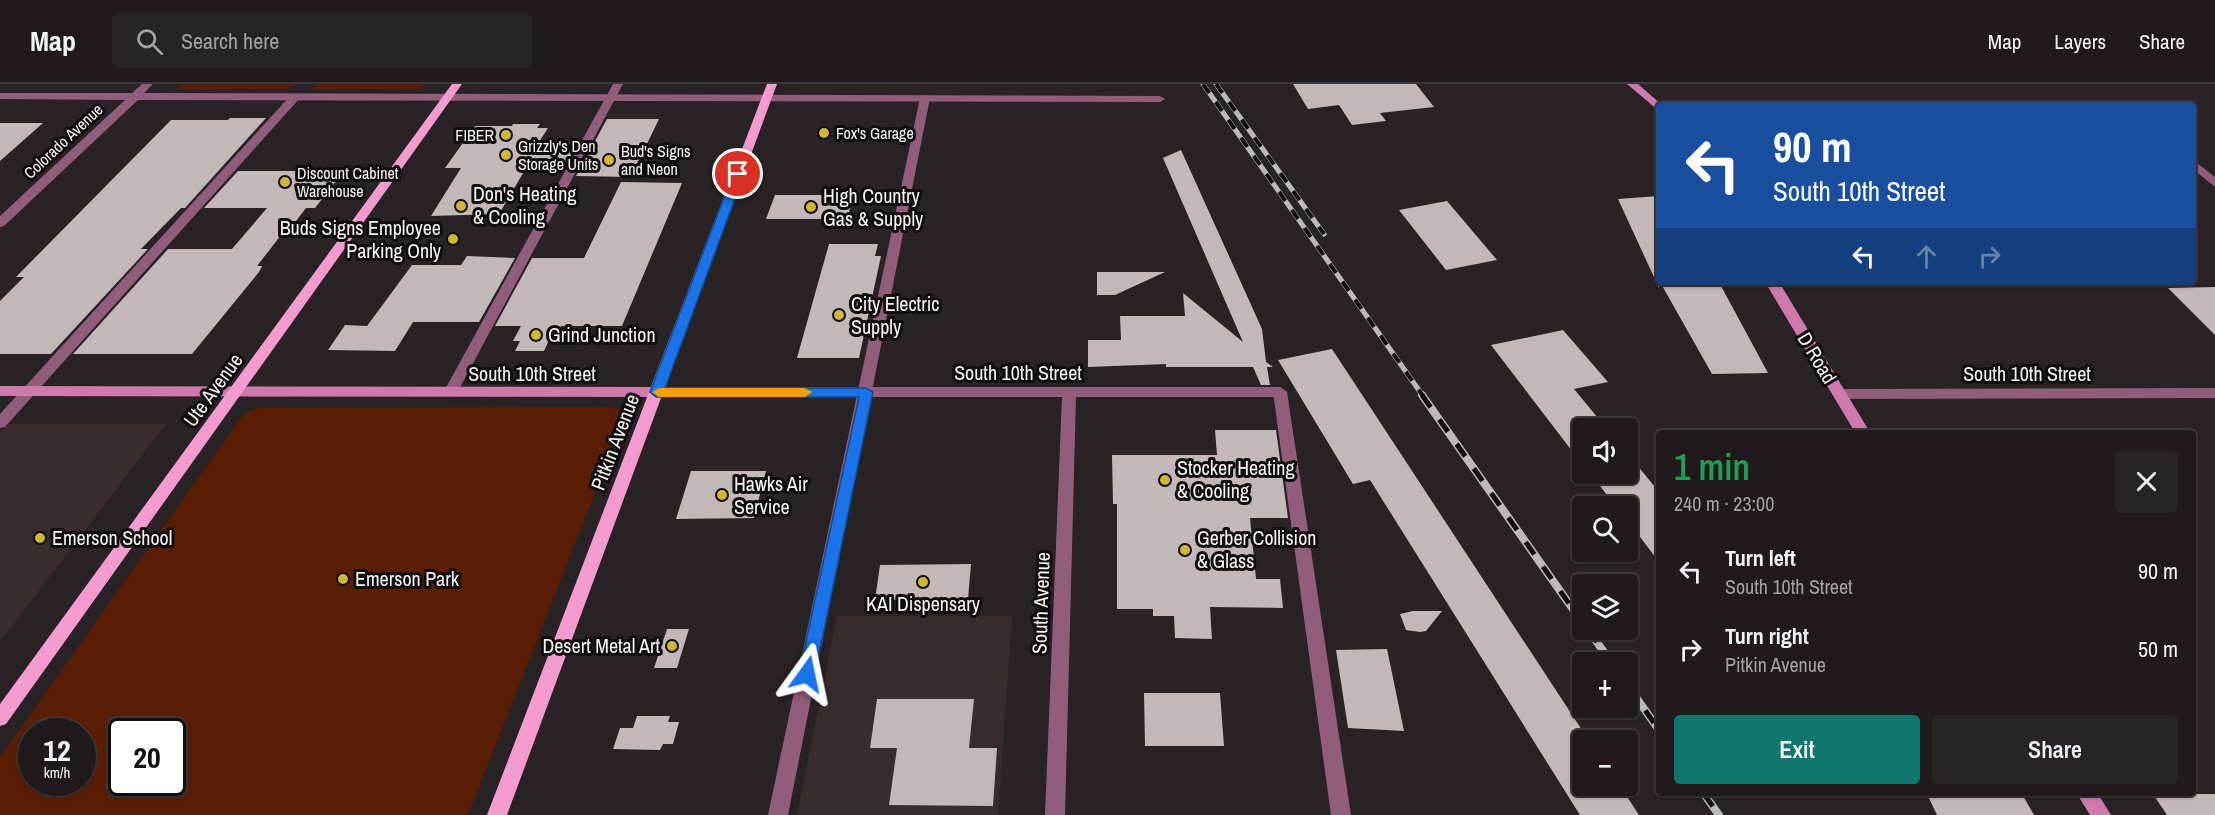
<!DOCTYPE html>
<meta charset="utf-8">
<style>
:root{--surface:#201a1c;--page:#282325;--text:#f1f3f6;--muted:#a2a1a3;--line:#3d383b;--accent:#0f766e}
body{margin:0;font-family:"Archivo Narrow",sans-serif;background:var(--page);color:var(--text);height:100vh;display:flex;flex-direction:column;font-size:22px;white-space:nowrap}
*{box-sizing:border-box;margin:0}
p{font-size:20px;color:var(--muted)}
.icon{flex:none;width:33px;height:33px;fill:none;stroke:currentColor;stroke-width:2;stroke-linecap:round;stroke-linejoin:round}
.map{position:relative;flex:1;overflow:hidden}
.panel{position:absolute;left:1656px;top:346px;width:540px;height:366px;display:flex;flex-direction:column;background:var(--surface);border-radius:6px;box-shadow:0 2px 4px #0004,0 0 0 2px var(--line)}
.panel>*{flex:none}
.top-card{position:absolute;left:1656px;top:18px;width:540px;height:183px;border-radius:6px;box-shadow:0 2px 4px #0004,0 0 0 2px var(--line);background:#1a4fa0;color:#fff;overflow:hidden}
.controls{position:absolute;left:1572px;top:334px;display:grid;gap:12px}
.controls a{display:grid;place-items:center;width:66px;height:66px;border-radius:6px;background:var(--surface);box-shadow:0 2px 4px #0004,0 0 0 2px var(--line);font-size:30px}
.speed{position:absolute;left:18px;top:634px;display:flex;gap:12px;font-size:30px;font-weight:700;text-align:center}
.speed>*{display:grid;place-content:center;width:78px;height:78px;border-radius:50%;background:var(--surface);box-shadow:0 2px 4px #0004,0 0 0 2px var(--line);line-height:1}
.speed small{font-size:15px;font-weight:400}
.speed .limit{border:3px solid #111;border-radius:9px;background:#fff;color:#111}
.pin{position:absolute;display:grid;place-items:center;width:51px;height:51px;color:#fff;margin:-26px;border:3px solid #fff;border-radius:50%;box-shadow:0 2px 6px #0007}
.me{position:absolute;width:66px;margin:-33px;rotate:12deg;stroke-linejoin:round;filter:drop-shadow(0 0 4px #0008)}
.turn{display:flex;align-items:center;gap:21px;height:126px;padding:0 18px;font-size:27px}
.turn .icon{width:78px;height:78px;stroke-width:2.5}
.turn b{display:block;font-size:42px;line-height:51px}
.lanes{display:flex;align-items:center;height:57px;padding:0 18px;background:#0003;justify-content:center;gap:30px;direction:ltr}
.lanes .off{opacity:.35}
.round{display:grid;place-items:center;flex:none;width:63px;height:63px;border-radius:6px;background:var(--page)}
.headline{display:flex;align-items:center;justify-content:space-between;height:102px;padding:0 18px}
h1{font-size:36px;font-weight:600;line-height:45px;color:#1e9e55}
.action{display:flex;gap:12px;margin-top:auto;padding:12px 18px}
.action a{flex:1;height:69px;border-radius:6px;background:var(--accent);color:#fff;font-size:24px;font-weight:600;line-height:69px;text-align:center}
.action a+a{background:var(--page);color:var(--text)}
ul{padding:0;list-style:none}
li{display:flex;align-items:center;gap:18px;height:78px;padding:0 18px}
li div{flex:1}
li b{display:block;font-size:22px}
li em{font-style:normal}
header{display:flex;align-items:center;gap:36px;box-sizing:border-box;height:84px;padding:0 30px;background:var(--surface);border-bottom:2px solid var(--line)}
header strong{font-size:28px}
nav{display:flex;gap:33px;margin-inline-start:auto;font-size:21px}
.search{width:420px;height:54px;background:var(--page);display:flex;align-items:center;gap:15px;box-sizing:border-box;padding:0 21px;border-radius:6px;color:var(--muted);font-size:22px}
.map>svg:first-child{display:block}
.built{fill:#392c2f}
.green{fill:#5a1e05;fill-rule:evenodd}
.building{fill:#c1b8b7}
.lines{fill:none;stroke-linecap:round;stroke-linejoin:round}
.lane{fill:#925c7b;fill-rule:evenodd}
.street{fill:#925c7b;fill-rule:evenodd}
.secondary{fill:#cf79ad;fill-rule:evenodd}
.primary{fill:#f39ace;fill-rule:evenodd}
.rail-far1-casing{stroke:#bdb8b9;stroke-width:5}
.rail-casing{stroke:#bdb8b9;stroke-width:8}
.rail-far1{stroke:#100d0e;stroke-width:4;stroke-dasharray:11;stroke-linecap:butt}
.rail{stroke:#100d0e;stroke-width:5;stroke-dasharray:15;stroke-linecap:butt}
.route{fill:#1a73e8;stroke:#114b97;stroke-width:1.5}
.slow{fill:#f59e0b}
.poi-dot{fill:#d0b736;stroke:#100d0e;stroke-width:2}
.labels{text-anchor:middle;stroke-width:6;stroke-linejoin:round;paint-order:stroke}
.far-poi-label{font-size:16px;fill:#f8f3f4;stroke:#100d0e;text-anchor:start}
.far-street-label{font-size:16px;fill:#f8f3f4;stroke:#100d0e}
.poi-label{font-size:20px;fill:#f8f3f4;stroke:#100d0e;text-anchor:start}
.street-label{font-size:20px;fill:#f8f3f4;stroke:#100d0e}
</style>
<header>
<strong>Map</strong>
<div class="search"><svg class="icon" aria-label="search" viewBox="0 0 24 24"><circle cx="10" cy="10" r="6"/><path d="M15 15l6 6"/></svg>Search here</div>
<nav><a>Map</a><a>Layers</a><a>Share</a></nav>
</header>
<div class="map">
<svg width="2215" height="731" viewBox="0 0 2215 731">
<rect width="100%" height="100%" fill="#2a2325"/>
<!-- built -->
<path class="built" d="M8,340H166L0,558V350Z
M837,532H1012L998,731H797Z"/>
<!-- green -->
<path class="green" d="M182,0H295L286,5H178Z
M315,0H425L420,5H314Z
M603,323L619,325L624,331V335L468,731H0V673L243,331L253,325L264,324ZM32,648H82V699H32ZM122,648H172V699H122Z"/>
<!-- building -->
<path class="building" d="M1293,0H1416L1434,23L1380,29L1386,37L1352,41L1339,21L1308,25Z
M230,34H266L185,124H181L141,165H148L51,270H0V217L24,193H16L171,36H228Z
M607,35H659L631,93L576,92Z
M0,39H43L0,77Z
M513,40H540L537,44H548L539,58H578L564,84H526L499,130L431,132L461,84H445L475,42H512Z
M1181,66L1262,245L1266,278L1273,283H1267L1270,301H1261L1253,283H1166V280L1088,283V256H1121L1120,232H1185L1183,209L1243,258L1163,74Z
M238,87H344L315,124H306L296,137H292L257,182H262L259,188L192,270H73L168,165H232L267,124H204Z
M621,98L682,99L622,242H561L554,256H549L544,267H515L520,257H513L521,242H495L532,174H584Z
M775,111H854L847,135H766Z
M1659,112V204L1618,115Z
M1447,117L1497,176L1446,186L1399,126Z
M829,160H878L875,172H881L859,274H797Z
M467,172L515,174L479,238H413L395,267L328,266L345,241L367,242L412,181H461Z
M1097,188H1165L1115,211H1097Z
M1660,198L1721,202L1768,289L1712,290Z
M2215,203V251L2168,204Z
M1563,246L1608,298L1574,305L1607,345H1582V380L1491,261Z
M1332,265L1582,646V702H1620L1639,731H1580L1370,396L1353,400L1278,276Z
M1215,346H1276L1288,434H1250L1256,495H1280L1283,524L1210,523L1212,555L1175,554L1174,532H1153V525H1117V420H1113L1112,371H1217Z
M1628,370L1659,408V478L1628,437V423H1616L1591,390H1628Z
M691,387H766L754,434L676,435Z
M971,480L968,515L875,516L880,481Z
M1413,527H1442L1426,547L1420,548L1406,546L1400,530Z
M667,545H689L677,584H654Z
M1387,565L1404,647L1348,644L1336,566Z
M1144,609H1220L1224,662H1145Z
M877,615H974L969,664H997L993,722L889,721L897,664H870Z
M637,632H670L668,638H679L673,660H663L660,666L613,665L620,644H633Z
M1927,710H2022L2034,731H1937Z
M2153,710H2215V731H2167Z"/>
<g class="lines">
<!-- lane -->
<path class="lane" d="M613,0H623L457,309L455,312H445L443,309Z
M295,10L300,13L299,15L5,343L0,344V330L291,11Z
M925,11L930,14L788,731H768L920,14Z
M1280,303L1287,308L1351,731H1331L1273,308Z"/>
<!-- street -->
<path class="street" d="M142,0H153L144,9L1160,12L1165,15L1160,18L138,16L4,142L0,143V132L125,16L0,15V9H132Z
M2193,76L2215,93V103L2193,85Z
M656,303H1280L1287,308L1280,313H1076L1065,731H1045L1062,313H656L649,308Z
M2215,304V314L1839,315L1832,310L1839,305Z"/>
<!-- secondary -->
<path class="secondary" d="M1627,0H1638L1662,21H1659V27Z
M1765,198H1779L1871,350H1856Z
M0,302L656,303L663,308L656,313L0,312Z
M2077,710H2098L2111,731H2090Z"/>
<!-- primary -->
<path class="primary" d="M452,0H462L6,640L0,642V620Z
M767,0H777L507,731H487Z"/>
<!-- rail-far1 casing -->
<g class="rail-far1-casing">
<path id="rail-far1" d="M1203,0L1423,312
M1216,0L1324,150"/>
</g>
<!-- rail casing -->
<g class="rail-casing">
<path id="rail" d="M1422,311L1582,538
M1588,546L1612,579
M1628,602L1659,646
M1704,710L1719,731"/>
</g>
<!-- rail-far1 -->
<use href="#rail-far1" class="rail-far1"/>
<!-- rail -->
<use href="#rail" class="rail"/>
</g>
<!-- route -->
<path class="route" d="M738,87L744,90L665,304H866L873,308L815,590L813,595L807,597L801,595L799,590L859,313H656L650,308L733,90Z"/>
<!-- slow -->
<path class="slow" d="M659,304H805L812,308L805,313H659L652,308Z"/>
<!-- markers -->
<g class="poi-dot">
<circle cx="824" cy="49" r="6"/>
<circle cx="506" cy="51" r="6"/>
<circle cx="506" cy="71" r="6"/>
<circle cx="609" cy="76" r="6"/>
<circle cx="285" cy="98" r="6"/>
<circle cx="461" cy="122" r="6"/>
<circle cx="811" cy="123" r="6"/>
<circle cx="453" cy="155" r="6"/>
<circle cx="839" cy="231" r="6"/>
<circle cx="536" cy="251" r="6"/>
<circle cx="1165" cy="396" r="6"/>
<circle cx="722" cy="411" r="6"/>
<circle cx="40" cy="454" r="6"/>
<circle cx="1185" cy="466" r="6"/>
<circle cx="343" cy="495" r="6"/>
<circle cx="923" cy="498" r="6"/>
<circle cx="672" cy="562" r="6"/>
</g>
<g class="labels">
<!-- far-poi labels -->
<g class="far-poi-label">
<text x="836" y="55">Fox's Garage</text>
<text x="494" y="57" text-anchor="end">FIBER</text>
<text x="518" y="68">Grizzly's Den<tspan x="518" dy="18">Storage Units</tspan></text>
<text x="621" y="73">Bud's Signs<tspan x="621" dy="18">and Neon</tspan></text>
<text x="297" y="95">Discount Cabinet<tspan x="297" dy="18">Warehouse</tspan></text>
</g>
<!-- far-street labels -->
<g class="far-street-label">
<text transform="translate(63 57) rotate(-43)" y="6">Colorado Avenue</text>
</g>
<!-- poi labels -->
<g class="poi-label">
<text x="473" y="117">Don's Heating<tspan x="473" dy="23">&amp; Cooling</tspan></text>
<text x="823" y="119">High Country<tspan x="823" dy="23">Gas &amp; Supply</tspan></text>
<text x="441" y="151" text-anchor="end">Buds Signs Employee<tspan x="441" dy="23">Parking Only</tspan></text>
<text x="851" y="227">City Electric<tspan x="851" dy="23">Supply</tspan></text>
<text x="548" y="258">Grind Junction</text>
<text x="1177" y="391">Stocker Heating<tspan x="1177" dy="23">&amp; Cooling</tspan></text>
<text x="734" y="407">Hawks Air<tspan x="734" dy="23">Service</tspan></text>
<text x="52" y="461">Emerson School</text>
<text x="1197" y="461">Gerber Collision<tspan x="1197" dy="23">&amp; Glass</tspan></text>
<text x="355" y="502">Emerson Park</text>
<text x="923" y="527" text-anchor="middle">KAI Dispensary</text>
<text x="660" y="569" text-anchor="end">Desert Metal Art</text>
</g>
<!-- street labels -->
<g class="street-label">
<text transform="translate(1817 274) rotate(59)" y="7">D Road</text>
<text x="1018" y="296">South 10th Street</text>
<text x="532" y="297">South 10th Street</text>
<text x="2027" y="297">South 10th Street</text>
<text transform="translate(213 306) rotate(-54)" y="7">Ute Avenue</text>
<text transform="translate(615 358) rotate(-69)" y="7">Pitkin Avenue</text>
<text transform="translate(1041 519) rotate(-88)" y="7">South Avenue</text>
</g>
</g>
</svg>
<div class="controls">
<a><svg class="icon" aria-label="sound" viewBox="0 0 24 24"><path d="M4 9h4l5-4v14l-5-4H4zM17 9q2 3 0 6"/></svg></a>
<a><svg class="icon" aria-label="search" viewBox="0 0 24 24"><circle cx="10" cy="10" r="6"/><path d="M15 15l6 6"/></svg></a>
<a><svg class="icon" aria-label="layers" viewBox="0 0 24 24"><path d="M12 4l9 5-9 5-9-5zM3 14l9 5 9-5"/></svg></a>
<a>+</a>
<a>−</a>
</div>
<div class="speed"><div>12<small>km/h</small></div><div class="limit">20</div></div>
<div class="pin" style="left:738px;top:90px;background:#d93025"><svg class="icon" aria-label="arrive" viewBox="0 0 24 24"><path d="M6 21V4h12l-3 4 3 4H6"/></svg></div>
<svg class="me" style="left:807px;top:590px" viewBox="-20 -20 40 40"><path d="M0-17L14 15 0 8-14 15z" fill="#1a73e8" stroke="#fff" stroke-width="4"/></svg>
<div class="top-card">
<div class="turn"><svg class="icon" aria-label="left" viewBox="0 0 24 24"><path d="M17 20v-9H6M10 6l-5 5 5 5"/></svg><div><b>90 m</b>South 10th Street</div></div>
<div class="lanes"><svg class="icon" aria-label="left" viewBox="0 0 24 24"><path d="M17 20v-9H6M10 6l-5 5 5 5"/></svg><svg class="icon off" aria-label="ahead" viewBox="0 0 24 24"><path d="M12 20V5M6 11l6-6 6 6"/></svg><svg class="icon off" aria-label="right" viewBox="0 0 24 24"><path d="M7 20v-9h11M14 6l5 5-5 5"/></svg></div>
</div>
<section class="panel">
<div class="headline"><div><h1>1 min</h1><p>240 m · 23:00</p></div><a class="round"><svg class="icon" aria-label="close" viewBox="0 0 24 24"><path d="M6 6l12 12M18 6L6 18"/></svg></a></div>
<ul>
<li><svg class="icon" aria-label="left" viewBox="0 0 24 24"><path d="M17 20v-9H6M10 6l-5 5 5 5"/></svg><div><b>Turn left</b><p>South 10th Street</p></div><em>90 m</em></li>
<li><svg class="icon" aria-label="right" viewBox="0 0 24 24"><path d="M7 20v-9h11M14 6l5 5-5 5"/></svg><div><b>Turn right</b><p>Pitkin Avenue</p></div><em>50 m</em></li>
</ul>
<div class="action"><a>Exit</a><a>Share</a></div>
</section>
</div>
